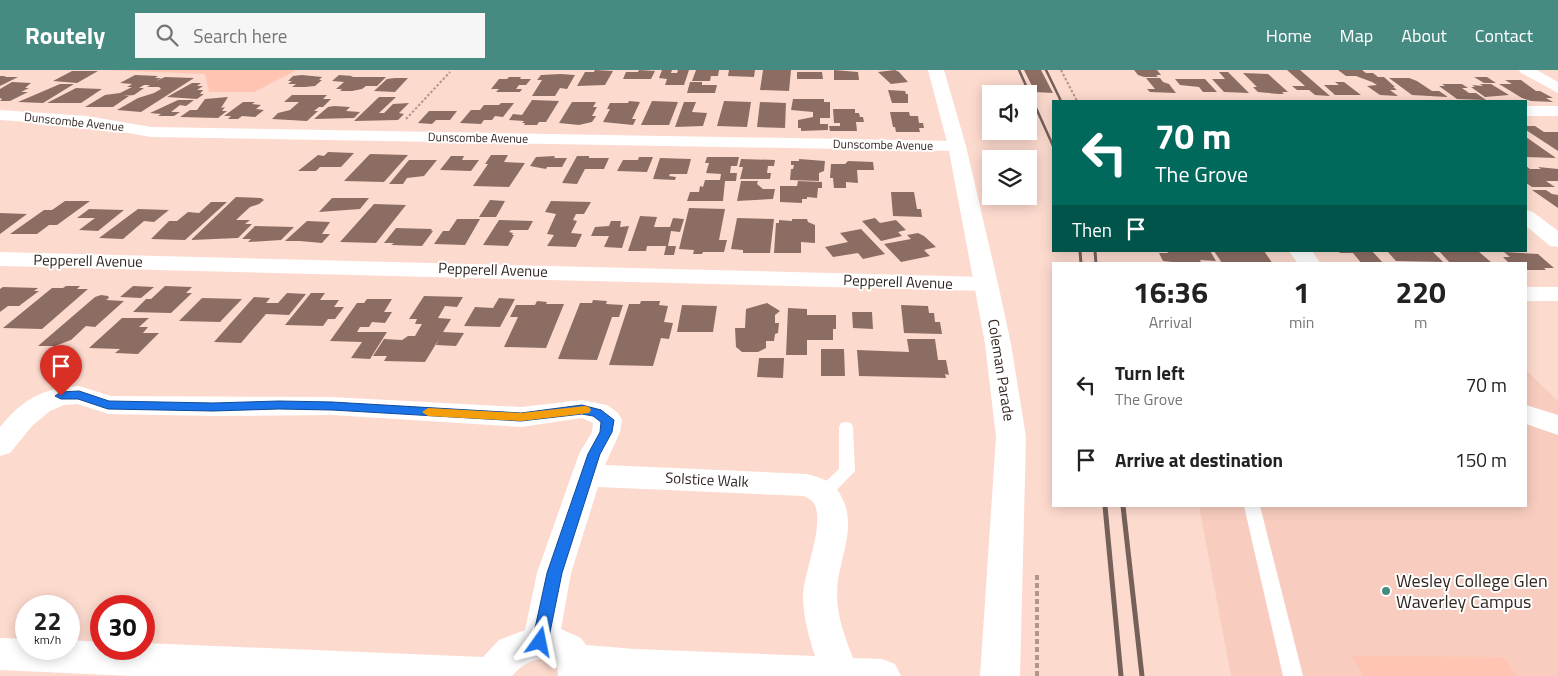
<!DOCTYPE html>
<style>
:root{--surface:#fff;--page:#f6f6f6;--text:#222;--muted:#767676;--accent:#468b82}
body{margin:0;font-family:"Titillium Web",sans-serif;background:var(--page);color:var(--text);height:100vh;display:flex;flex-direction:column;font-size:19px;white-space:nowrap}
*{box-sizing:border-box;margin:0}
p{font-size:16px;color:var(--muted)}
.icon{flex:none;width:28px;height:28px;fill:none;stroke:currentColor;stroke-width:2;stroke-linecap:round;stroke-linejoin:round}
.map{position:relative;flex:1;overflow:hidden}
.sheet{position:absolute;left:1052px;top:192px;width:475px;height:245px;display:flex;flex-direction:column;background:var(--surface);border-radius:0px;box-shadow:0 2px 12px #0003}
.sheet>*{flex:none}
.guide{position:absolute;left:1052px;top:30px;width:475px;height:152px;border-radius:0px;box-shadow:0 2px 12px #0003;background:#00695c;color:#fff;overflow:hidden}
.buttons{position:absolute;left:982px;top:15px;display:grid;gap:10px}
.buttons a{display:grid;place-items:center;width:55px;height:55px;border-radius:0px;background:var(--surface);box-shadow:0 2px 12px #0003;font-size:25px}
.speed{position:absolute;left:15px;top:525px;display:flex;gap:10px;font-size:25px;font-weight:700;text-align:center}
.speed>*{display:grid;place-content:center;width:65px;height:65px;border-radius:50%;background:var(--surface);box-shadow:0 2px 12px #0003;line-height:1}
.speed small{font-size:12px;font-weight:400}
.speed .limit{border:8px solid #d22;background:#fff;color:#111}
.pin{position:absolute;display:grid;place-items:center;width:42px;height:42px;color:#fff;margin:-51px -21px;border-radius:50% 50% 50% 0;rotate:-45deg;box-shadow:0 0 5px #0007}
.pin .icon{rotate:45deg}
.me{position:absolute;width:55px;margin:-28px;rotate:12deg;stroke-linejoin:round;filter:drop-shadow(0 0 4px #0008)}
.turn{display:flex;align-items:center;gap:18px;height:105px;padding:0 20px;font-size:22px}
.turn .icon{width:65px;height:65px;stroke-width:2.5}
.turn b{display:block;font-size:35px;line-height:42px}
.then{display:flex;align-items:center;height:48px;padding:0 20px;background:#0003;gap:10px;font-size:19px}
.eta{display:flex;justify-content:space-evenly;align-items:center;height:85px;text-align:center}
.eta b{font-size:30px;font-weight:700;line-height:35px}
ul{padding:0;list-style:none}
li{display:flex;align-items:center;gap:15px;height:75px;padding:0 20px}
li div{flex:1}
li b{display:block;font-size:19px}
li em{font-style:normal}
header{display:flex;align-items:center;gap:30px;box-sizing:border-box;height:70px;padding:0 25px;background:var(--accent);color:#fff}
header strong{font-size:24px}
nav{display:flex;gap:28px;margin-inline-start:auto;font-size:18px}
.search{width:350px;height:45px;background:var(--page);display:flex;align-items:center;gap:12px;box-sizing:border-box;padding:0 18px;border-radius:0px;color:var(--muted);font-size:19px}
.map>svg:first-child{display:block}
.built{fill:#f8cdbf}
.green{fill:#ffc5b2}
.building{fill:#8c6d63}
.lines{fill:none;stroke-linecap:round;stroke-linejoin:round}
.path-far1{stroke:#b0968c;stroke-width:2;stroke-dasharray:2.5 2;stroke-linecap:butt}
.path{stroke:#b0968c;stroke-width:4;stroke-dasharray:5 3;stroke-linecap:butt}
.service{fill:#fff;fill-rule:evenodd}
.minor{fill:#fff;fill-rule:evenodd}
.tertiary{fill:#fff;fill-rule:evenodd}
.rail-far2{stroke:#75615a;stroke-width:2.5}
.rail-far1{stroke:#75615a;stroke-width:3}
.rail{stroke:#75615a;stroke-width:5}
.route{fill:#1a73e8;stroke:#114b97}
.slow{fill:#f59e0b}
.poi-dot{fill:#468b82;stroke:#fff;stroke-width:2}
.labels{text-anchor:middle;stroke-width:4;stroke-linejoin:round;paint-order:stroke}
.far-street-label{font-size:12px;fill:#332621;stroke:#fff}
.street-label{font-size:15px;fill:#332621;stroke:#fff}
.near-poi-label{font-size:18px;fill:#332621;stroke:#fff;text-anchor:start}
</style>
<header>
<strong>Routely</strong>
<div class="search"><svg class="icon" aria-label="search" viewBox="0 0 24 24"><circle cx="10" cy="10" r="6"/><path d="M15 15l6 6"/></svg>Search here</div>
<nav><a>Home</a><a>Map</a><a>About</a><a>Contact</a></nav>
</header>
<div class="map">
<svg width="1558" height="606" viewBox="0 0 1558 606">
<rect width="100%" height="100%" fill="#fddace"/>
<!-- built -->
<path class="built" d="M1526,300L1558,331V606H1231L1199,436H1526Z"/>
<!-- green -->
<path class="green" d="M104,0H297L254,22H209L205,4Z
M1352,586L1504,587L1517,606H1363Z"/>
<!-- building -->
<path class="building" d="M595,0L613,1L605,15L577,16L585,2H594Z
M639,0L655,1L651,9H623L626,2H638Z
M662,0H672L671,3H677L678,0H689L684,15H665L667,9L659,8Z
M696,0H719L718,6H711L710,11H692Z
M729,0H755L754,7L728,6Z
M763,0H791L789,21L760,20Z
M834,0L858,2L859,10H834Z
M895,0L899,2L908,12L891,14L878,2Z
M1024,0H1041L1053,23L1035,22Z
M1134,0H1157L1161,5H1156L1158,7H1144L1138,5Z
M1287,0H1300L1330,26L1315,25L1309,20H1297L1292,16H1305Z
M1338,0H1362L1366,3H1373L1378,7H1384L1395,17H1393L1397,20H1390L1398,26L1380,25L1367,16L1377,15L1372,12L1356,6H1346Z
M72,1H98L77,13L53,11Z
M797,2H822L823,9H797Z
M1219,2H1228L1249,23L1224,22L1212,9H1225Z
M1243,3L1268,4L1288,22H1282L1284,24H1279L1258,22L1253,17H1257Z
M561,4L575,5L567,19L560,18L555,26H532L542,10H537L541,5Z
M135,5L158,6L155,8H161L156,11L165,7L194,8L141,42L117,40L138,28L154,23L161,19L159,17H147L150,15H144L139,18H144L134,25L123,26H129L113,37H85L105,25L120,23L132,17H127L132,14L120,13Z
M302,5L322,7L319,10H322L315,16L305,17H292L296,14H288L292,11H288L293,6Z
M339,5L353,6L351,7H386L377,16H366L362,19L352,21H340L342,19H336L344,12L332,11Z
M0,6H6L4,7H18L0,16Z
M509,7H521L520,9H531L526,15H519L516,19H522L520,22H496L499,19H491L499,9H507Z
M1474,7H1487L1496,13H1484Z
M395,8H408L395,22L374,21L387,9Z
M1146,8H1160L1163,12L1169,14L1176,23L1150,22L1147,19H1155Z
M1389,8H1409L1417,11L1432,21H1439L1448,27L1412,25Z
M1175,9H1205L1217,22H1203L1199,17L1180,15Z
M1505,10H1521L1536,21H1540L1553,28H1546L1553,32L1531,31L1522,28L1499,14H1512Z
M12,12L31,13L25,18H29L21,22H28L10,31H0L2,29L0,28V19Z
M690,12H702V15H717L715,23H687Z
M1335,12H1344L1361,25H1335L1324,15H1339Z
M192,13H201L197,16H203L197,20H203L200,24H204L197,29L167,27Z
M60,14H74L43,33L18,32Z
M1442,14H1462L1468,18H1462L1469,23H1476L1486,30L1457,29L1439,16H1445Z
M1480,14H1491L1509,25L1485,27L1471,17H1475L1472,15L1483,16Z
M76,18L102,19L81,33H47Z
M888,20L905,21L906,24H908V33H892Z
M292,25H327L323,29H331L323,37H319L314,41H318L307,51L272,49L278,43L290,40L299,32H284Z
M228,27L221,38L225,37L222,41H227L218,48L180,47L190,40H197L205,29Z
M379,27H396L379,43H384L393,34L409,33L399,43L404,44L398,50L354,51Z
M793,29H824V32H830V48H820V54H828V60L801,61V58H798V50L813,47V42L791,40Z
M178,30H194L186,36L180,35L171,42H180L174,46H158L161,44L150,43Z
M532,30L559,31L546,52H539L537,55H524L525,53H522L524,51L509,50L513,44L522,45Z
M629,31L640,32L632,49H636L633,55L603,52L610,39H607L610,33H628Z
M652,31L678,32L669,55H641Z
M724,31L751,32L747,57L717,56Z
M243,32H255L252,34L261,35L256,39L264,40L255,47L242,46L238,49H228L231,46H224Z
M572,32H596L593,37H597L592,46H596L592,52L579,55L559,53Z
M684,32H696L692,42L707,43L703,56L675,57Z
M760,32L786,33L785,58L757,57Z
M501,33H514L503,47L495,46L492,50H484L481,54L460,53L471,40H480L484,35H499Z
M334,36L350,37L346,41L360,42L354,48L314,49L328,37Z
M833,39H855V43H859L860,47H863L864,52H856L857,61H830L829,56H840V53H834Z
M429,41H457L450,50H436L432,54L418,53Z
M890,42H909L910,46H918L919,53H923L924,58H919L920,62H896L895,57H893Z
M1526,56H1535L1544,62H1558V81L1526,60Z
M1526,67L1556,88L1526,87Z
M328,82L354,83L341,97H320L316,101H298L318,85L324,86Z
M370,84L408,85L384,112L344,111Z
M491,85H508L504,92L525,93L509,117L473,116L488,94H485Z
M451,86H464L462,90H479L471,101L440,100Z
M555,86L554,88H567L562,97H547L546,99L530,96L536,87Z
M577,86H589V88H609L604,99H585L577,114L562,113Z
M639,87H653L647,102L617,101L623,90H638Z
M707,87H739L737,96H731L730,103H737L736,111H725L723,131H687L690,122H699L700,116L703,117L705,110H720L721,104L706,103L709,93H705Z
M660,88L691,89L687,104H670L669,106L676,107L675,110L653,109Z
M741,89L775,90L774,96H768L767,103H771L770,109H740L743,97H739Z
M799,89L825,91L824,101L819,103V111L790,110L791,99H793L794,95H791V91H799Z
M409,90H437L424,106L407,108L403,114H389Z
M848,91L873,92L874,100H857L858,113L846,112V118H834L833,108H830L831,94H845Z
M1526,96L1530,99H1541L1538,97L1558,99V111H1546L1555,117H1532L1526,113Z
M741,111H758L757,114L763,119H775L773,129L737,131Z
M798,111L822,112V118H818L817,128L807,127V129H802V133L780,132V116H797Z
M1532,120H1546L1552,124L1558,125V138Z
M891,122H914L917,139H921L922,147L893,146Z
M236,127L261,128L264,130L259,134L250,137L236,150H250L245,154H252L238,168L191,170Z
M332,128H369L360,139L319,142Z
M490,130L505,131L496,147H479Z
M65,131H90L57,155H49L37,164H10L44,140H52Z
M551,131L591,132L584,144H576L573,150L577,151L571,163L582,164L576,177L547,176L554,165L547,164L556,144L545,142Z
M211,132H227L185,170L151,169L169,151H177L188,142L199,143Z
M374,134L406,135L376,173L340,172Z
M689,138L725,139L719,170H727L724,182H703L702,184H693L694,180L679,179Z
M89,139L124,140L98,161L79,160L95,148H77Z
M138,139L169,140L154,152L144,151L123,169L99,168Z
M0,143L27,144L0,164Z
M640,146L657,147L654,157H670L673,148L684,149L680,162L671,161L668,176H676L674,185H664L666,176H647L646,181H628Z
M737,148L774,149L770,183H743V180L731,179Z
M875,148L880,153L896,150L906,160L898,162L902,166L881,171L862,151Z
M457,149H480L465,175L434,174L443,161H449Z
M792,149H807L808,152L815,155V173L801,172V183H774L776,153H779V150L792,151Z
M499,150L533,151L528,160H511L509,162L513,163L512,165H514L508,176L483,175Z
M307,151L330,152L322,164H330L322,173L300,171H285Z
M611,151H621L620,157L629,156L622,178L604,177L609,166H591L595,157L609,156Z
M255,156L294,157L281,170L248,172L251,169H242Z
M396,158L432,159L431,161H433L422,176L391,175L394,173H384Z
M861,159L885,184L863,189L858,183L833,187L825,177L848,172L840,163Z
M918,163L924,166L936,177L924,180L930,186L901,192L884,174L911,169L907,165Z
M1167,181H1210L1216,191L1200,190L1201,192H1191L1192,194L1163,191L1159,183H1168Z
M1214,181H1264L1273,194L1222,193Z
M1338,181H1372L1384,194H1362L1353,183H1340Z
M1387,181H1432L1443,192L1396,191Z
M1439,181H1478L1492,193L1451,194Z
M1504,182L1538,184L1554,198H1544L1546,200H1527L1526,194H1510L1503,187H1510Z
M66,216H80L77,219H88L42,259L3,258L52,218H63Z
M133,216L154,217L141,228L120,227Z
M165,216L192,217L186,223H192L171,243L133,242L146,229H151Z
M3,217L38,218L34,221H39L19,236H8L0,242V219Z
M287,223L306,224L289,245L266,244L241,273L214,272L254,227L270,228L266,233H278Z
M311,223H325L320,230H339L334,237H344L335,249H328L323,256L285,255Z
M101,225L108,226L109,228L106,230L124,231L95,257L86,256L71,270L55,276H38L95,227Z
M424,226L463,227L457,237L445,236L438,248L451,249L443,262L464,263L456,276L436,275L439,269L425,292L384,291L387,286H373L384,269L402,270L408,266H415L422,254H415L417,249H409Z
M202,228L242,229L220,252L179,251Z
M499,228L515,229L500,257L464,256L475,237L493,238Z
M367,229H392L384,242H392L385,253L372,252L369,257H360L357,262H387L370,289L351,288L362,272L330,271L357,233H364Z
M593,230L607,231L606,234L623,235L619,247H612L597,290L558,289L580,233H592Z
M537,231L547,232L546,234H564L546,278L504,277L518,247H510L516,235H535Z
M641,231H660L659,235L668,236L664,252L673,253L669,269L661,268L653,296L609,295L629,234H640Z
M767,233L780,241L775,245V253H779L778,263L775,264L774,271H766V278L758,282H742L736,277L735,258H745L746,239Z
M682,235L717,236L713,262H677Z
M901,235L928,236L929,243H934L935,252H940L942,264L904,263Z
M788,238L807,239V245H836V259H833V270H807V285H786Z
M852,242H872L873,259L853,258Z
M122,248H149L139,257H148L143,263H159L138,284L115,283L120,279L89,278Z
M907,269H935L938,290H946L949,305L945,304L946,308L859,306L857,280L909,282Z
M821,279H844L845,306H821Z
M759,288H784L783,308L757,307Z"/>
<g class="lines">
<!-- path-far1 -->
<path class="path-far1" d="M1061,0L1077,31
M406,49L450,2"/>
<!-- path -->
<path class="path" d="M1037,505V606"/>
<!-- service -->
<path class="service" d="M846,352L851,353L853,357L855,401L829,428L823,430L817,428L815,424L817,420L839,399V357L841,353Z
M1244,436H1260L1303,606H1283Z"/>
<!-- minor -->
<path class="minor" d="M1519,0H1537L1558,12V23L1521,3Z
M1526,36H1558V46H1526Z
M0,40L87,46L151,57L957,71L963,72L966,76L963,80L957,81L151,67L87,56L0,50Z
M1526,140L1533,142L1558,161V177L1550,176L1526,156Z
M1289,181H1312L1321,194H1298Z
M0,182L986,207L994,209L997,214L994,219L986,221L0,196Z
M1526,217H1558V231H1526Z
M79,316L111,326L332,327L521,337L582,330L607,335L618,343L622,350L620,362L605,395L807,404C815,406 825,409 832,414C836,417 839,422 841,426C859,458 837,491 837,524C837,546 845,568 853,588L882,589L895,594L901,606H558L557,594L555,591C539,584 522,594 512,606H131L0,600V568L26,569V579H69V570L101,572V579H144V573L483,587L499,570L525,560L537,503L579,384L592,362L593,353L582,348L521,357L332,345L213,346L109,344L77,334L64,335L50,341L32,356L10,383L0,386V357C23,329 43,318 79,316ZM598,417L804,426C807,428 811,429 813,432C827,450 803,504 803,526C803,547 809,567 815,586L635,579L586,575L581,568L561,559L571,503Z
M1526,335L1558,345V365L1526,354Z"/>
<!-- tertiary -->
<path class="tertiary" d="M928,0H944L966,76L998,214L1011,274L1026,367L1020,606H980L996,367L985,274L974,214L948,76Z"/>
<!-- rail-far2 -->
<path class="rail-far2" d="M1019,0L1054,78
M1046,0L1061,31"/>
<!-- rail-far1 -->
<path class="rail-far1" d="M1080,181L1081,194
M1095,181L1096,194"/>
<!-- rail -->
<path class="rail" d="M1105,436L1121,606
M1123,436L1142,606"/>
</g>
<!-- route -->
<path class="route" d="M79,321L109,331L213,333L279,331L332,332L521,343L582,335L601,340L614,350L612,362L600,384L562,503L548,572L546,577L540,579L535,577L532,572L547,503L588,384L600,362L601,352L593,346L582,344L521,351L332,340L279,339L213,341L108,339L78,329H61L55,326L61,322Z"/>
<!-- slow -->
<path class="slow" d="M585,336L589,337L591,340L589,343L521,351L428,346L422,342L428,338L521,343Z"/>
<!-- markers -->
<circle class="poi-dot" cx="1386" cy="521" r="5"/>
<g class="labels">
<!-- far-street labels -->
<g class="far-street-label">
<text transform="translate(74 52) rotate(6)" y="4">Dunscombe Avenue</text>
<text transform="translate(478 68) rotate(1)" y="4">Dunscombe Avenue</text>
<text transform="translate(883 75) rotate(1)" y="4">Dunscombe Avenue</text>
</g>
<!-- street labels -->
<g class="street-label">
<text transform="translate(88 191) rotate(1)" y="5">Pepperell Avenue</text>
<text transform="translate(493 200) rotate(2)" y="5">Pepperell Avenue</text>
<text transform="translate(898 212) rotate(2)" y="5">Pepperell Avenue</text>
<text transform="translate(1001 300) rotate(81)" y="5">Coleman Parade</text>
<text transform="translate(707 410) rotate(3)" y="5">Solstice Walk</text>
</g>
<!-- near-poi labels -->
<g class="near-poi-label">
<text x="1396" y="517">Wesley College Glen<tspan x="1396" dy="21">Waverley Campus</tspan></text>
</g>
</g>
</svg>
<div class="buttons">
<a><svg class="icon" aria-label="sound" viewBox="0 0 24 24"><path d="M4 9h4l5-4v14l-5-4H4zM17 9q2 3 0 6"/></svg></a>
<a><svg class="icon" aria-label="layers" viewBox="0 0 24 24"><path d="M12 4l9 5-9 5-9-5zM3 14l9 5 9-5"/></svg></a>
</div>
<div class="speed"><div>22<small>km/h</small></div><div class="limit">30</div></div>
<div class="pin" style="left:61px;top:326px;background:#d93025"><svg class="icon" aria-label="arrive" viewBox="0 0 24 24"><path d="M6 21V4h12l-3 4 3 4H6"/></svg></div>
<svg class="me" style="left:540px;top:572px" viewBox="-20 -20 40 40"><path d="M0-17L14 15 0 8-14 15z" fill="#1a73e8" stroke="#fff" stroke-width="4"/></svg>
<div class="guide">
<div class="turn"><svg class="icon" aria-label="left" viewBox="0 0 24 24"><path d="M17 20v-9H6M10 6l-5 5 5 5"/></svg><div><b>70 m</b>The Grove</div></div>
<div class="then">Then<svg class="icon" aria-label="arrive" viewBox="0 0 24 24"><path d="M6 21V4h12l-3 4 3 4H6"/></svg></div>
</div>
<section class="sheet">
<div class="eta">
<div><b>16:36</b><p>Arrival</p></div>
<div><b>1</b><p>min</p></div>
<div><b>220</b><p>m</p></div>
</div>
<ul>
<li><svg class="icon" aria-label="left" viewBox="0 0 24 24"><path d="M17 20v-9H6M10 6l-5 5 5 5"/></svg><div><b>Turn left</b><p>The Grove</p></div><em>70 m</em></li>
<li><svg class="icon" aria-label="arrive" viewBox="0 0 24 24"><path d="M6 21V4h12l-3 4 3 4H6"/></svg><div><b>Arrive at destination</b></div><em>150 m</em></li>
</ul>
</section>
</div>
